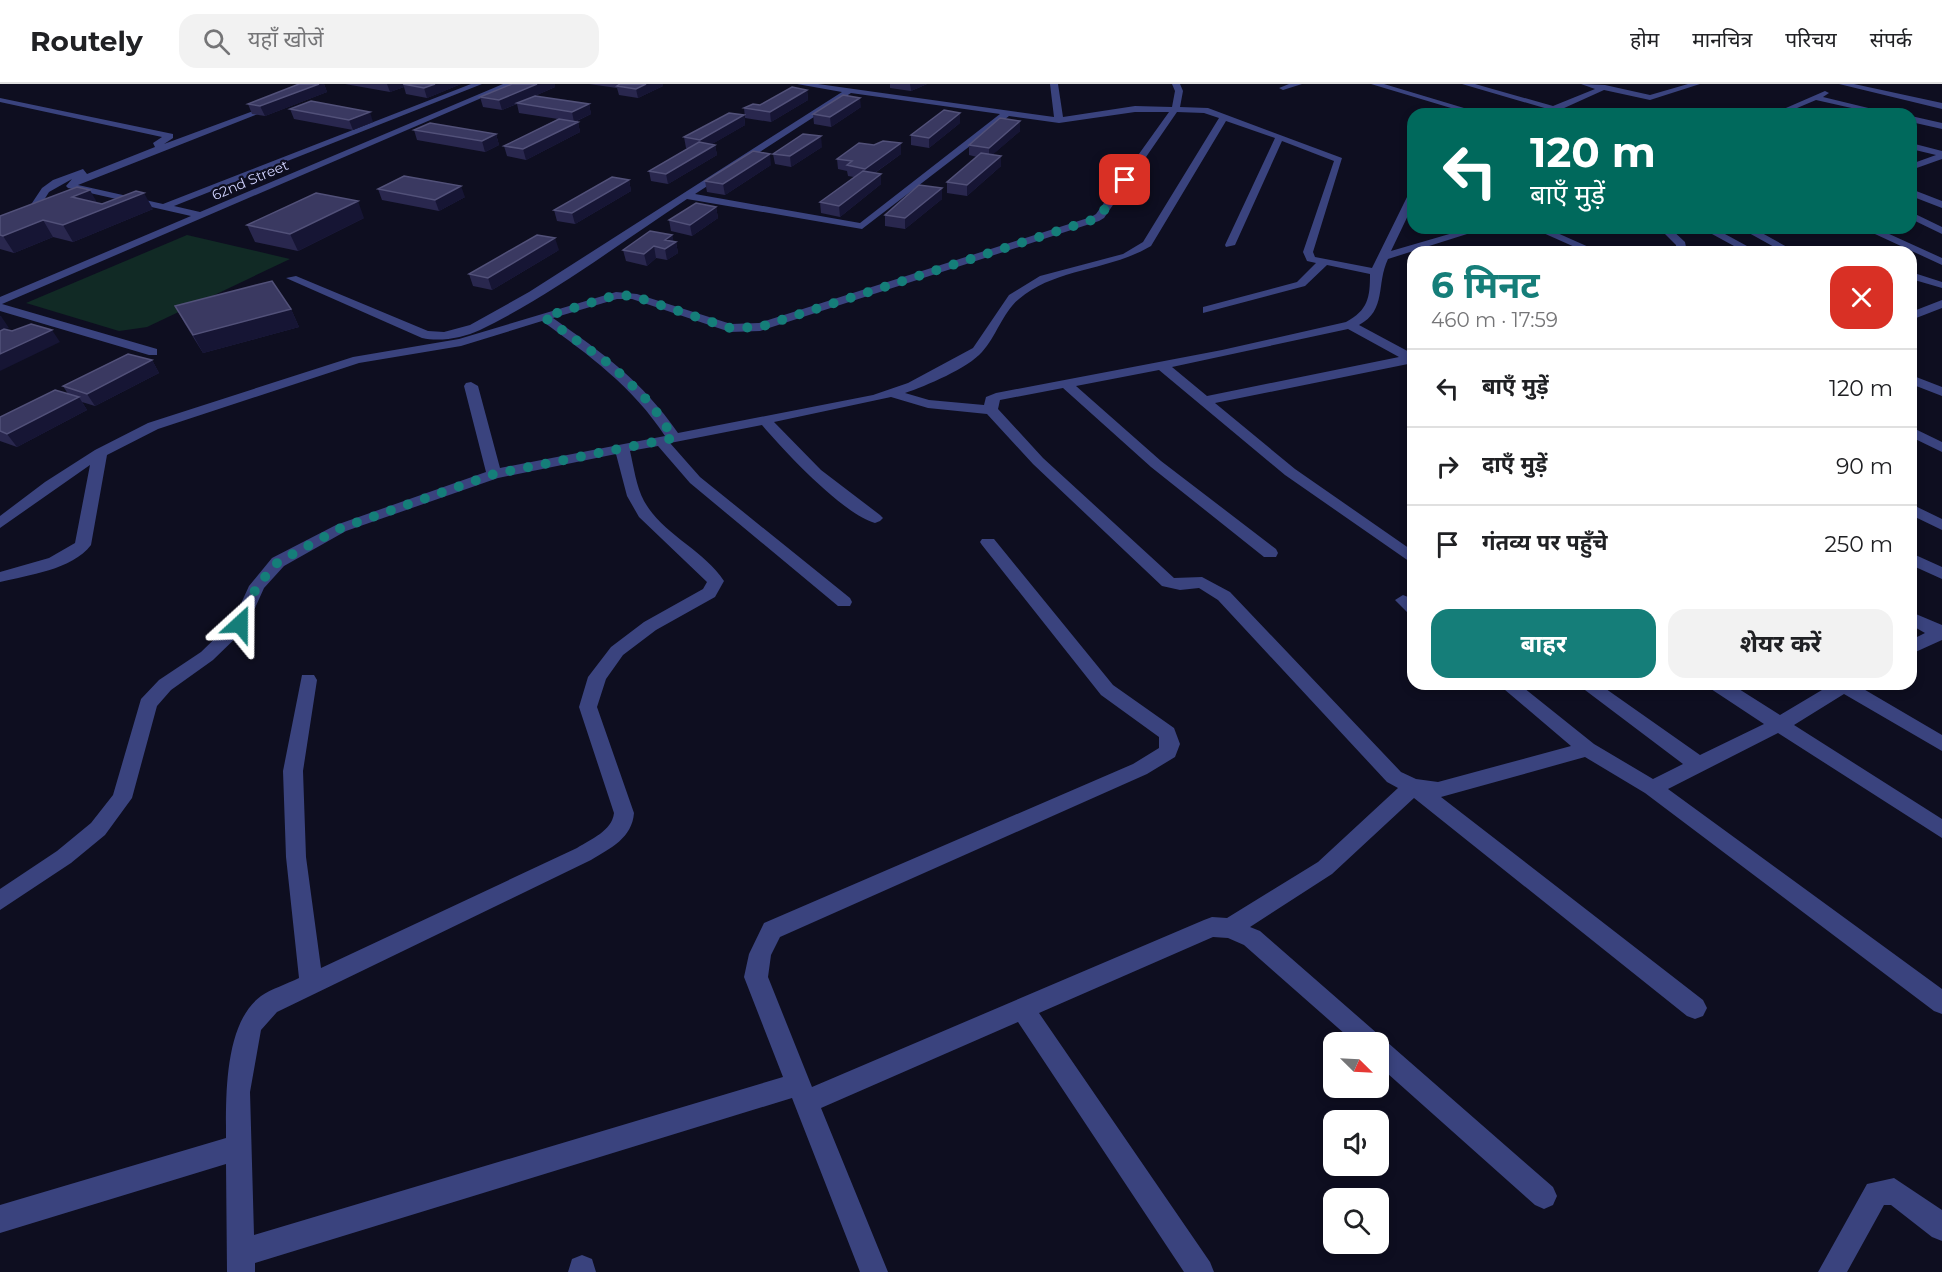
<!DOCTYPE html>
<html lang="hi">
<meta charset="utf-8">
<style>
:root{--surface:#fff;--page:#f2f2f2;--text:#202124;--muted:#757577;--line:#e0e0e0;--accent:#157e79}
body{margin:0;font-family:Montserrat,"Noto Sans Devanagari",sans-serif;background:var(--page);color:var(--text);height:100vh;display:flex;flex-direction:column;font-size:22px;white-space:nowrap}
*{box-sizing:border-box;margin:0}
p{font-size:20px;color:var(--muted)}
.icon{flex:none;width:33px;height:33px;fill:none;stroke:currentColor;stroke-width:2;stroke-linecap:round;stroke-linejoin:round}
.map{position:relative;flex:1;overflow:hidden}
.panel{position:absolute;left:1407px;top:162px;width:510px;height:444px;display:flex;flex-direction:column;background:var(--surface);border-radius:18px;box-shadow:0 3px 9px #0003}
.panel>*{flex:none}
.top-card{position:absolute;left:1407px;top:24px;width:510px;height:126px;border-radius:18px;box-shadow:0 3px 9px #0003;background:#00695c;color:#fff;overflow:hidden}
.needle{width:39px;rotate:114deg}
.tools{position:absolute;left:1323px;top:948px;display:grid;gap:12px}
.tools a{display:grid;place-items:center;width:66px;height:66px;border-radius:12px;background:var(--surface);box-shadow:0 3px 9px #0003;font-size:30px}
.pin{position:absolute;display:grid;place-items:center;width:51px;height:51px;color:#fff;margin:-26px;border-radius:12px;box-shadow:0 3px 9px #0006}
.me{position:absolute;width:66px;margin:-33px;rotate:24deg;stroke-linejoin:round;filter:drop-shadow(0 0 4px #0008)}
.turn{display:flex;align-items:center;gap:21px;height:126px;padding:0 24px;font-size:27px}
.turn .icon{width:78px;height:78px;stroke-width:2.5}
.turn b{display:block;font-size:42px;line-height:51px}
.round{display:grid;place-items:center;flex:none;width:63px;height:63px;border-radius:18px;background:var(--page)}
.overview{display:flex;align-items:center;justify-content:space-between;height:102px;padding:0 24px}
h1{font-size:36px;font-weight:700;line-height:45px;color:var(--accent)}
.action{display:flex;gap:12px;margin-top:auto;padding:12px 24px}
.action a{flex:1;height:69px;border-radius:18px;background:var(--accent);color:#fff;font-size:24px;font-weight:700;line-height:69px;text-align:center}
.action a+a{background:var(--page);color:var(--text)}
ul{padding:0;list-style:none}
li{display:flex;align-items:center;gap:18px;height:78px;padding:0 24px;border-top:2px solid var(--line)}
li div{flex:1}
li b{display:block;font-size:22px}
li em{font-style:normal}
header{display:flex;align-items:center;gap:36px;box-sizing:border-box;height:84px;padding:0 30px;background:var(--surface);border-bottom:2px solid var(--line)}
header strong{font-size:28px}
nav{display:flex;gap:33px;margin-inline-start:auto;font-size:21px}
.search{width:420px;height:54px;background:var(--page);display:flex;align-items:center;gap:15px;box-sizing:border-box;padding:0 21px;border-radius:18px;color:var(--muted);font-size:22px}
.map>svg:first-child{display:block}
.green{fill:#112a25}
.lines{fill:none;stroke-linecap:round;stroke-linejoin:round}
.minor{fill:#3a437e;fill-rule:evenodd}
.wall{fill:#29274e}
.shaded-wall{fill:#161534}
.building{fill:#3a3961;stroke:#525179;stroke-width:1.5}
.route{stroke:#157e79;stroke-width:10;stroke-dasharray:0 18}
.labels{text-anchor:middle;stroke-width:4.5;stroke-linejoin:round;paint-order:stroke}
.far-street-label{font-size:14px;fill:#cfd1fd;stroke:#0e0e20}
</style>
<header>
<strong>Routely</strong>
<div class="search"><svg class="icon" aria-label="search" viewBox="0 0 24 24"><circle cx="10" cy="10" r="6"/><path d="M15 15l6 6"/></svg>यहाँ खोजें</div>
<nav><a>होम</a><a>मानचित्र</a><a>परिचय</a><a>संपर्क</a></nav>
</header>
<div class="map">
<svg width="1942" height="1188" viewBox="0 0 1942 1188">
<rect width="100%" height="100%" fill="#0e0e20"/>
<!-- green -->
<path class="green" d="M187,151L290,175L147,243L119,247L26,219Z"/>
<g class="lines">
<!-- minor -->
<path class="minor" d="M471,0H482L174,122L200,128L503,0H514L2,220L157,265V271H149L0,227V213L191,132L68,104L66,102L72,95L49,108L34,132L0,147V140L26,128L42,104L53,96L83,85L87,90L155,63L153,59L162,53L0,18V14L173,50V54L164,60L278,18V22L78,101L163,120Z
M797,0H818L1054,33L1050,0H1058L1063,33L1135,22L1172,23L1175,7L1172,0H1180L1183,7L1180,23L1208,24L1342,74L1313,168L1315,173L1372,184L1408,111L1413,108V121L1391,167L1470,144H1486L1388,175C1376,200 1387,226 1359,241L1413,270V279L1215,319L1295,385L1413,467V480L1285,391L1159,286L1076,302L1161,377L1276,465L1278,469L1276,473H1264L1151,383L1063,304L1000,316L998,325L1043,374L1174,494L1202,493L1230,508L1401,688L1416,695L1438,698L1571,662L1498,600H1519L1594,660L1653,695L1683,680L1577,600H1599L1700,671L1764,640L1711,605L1708,600H1731L1780,631L1832,600H1855L1942,651V667L1844,610L1794,641L1942,735V754L1778,649L1668,705L1942,905V930L1934,927L1645,709L1585,673L1441,713L1703,916L1707,924L1703,932L1695,935L1687,932L1414,714L1332,790L1250,843L1260,847L1553,1103L1557,1112L1553,1121L1544,1125L1535,1121L1378,981V958H1354L1244,861L1228,854L1213,853L1039,929L1210,1178L1214,1188H1184L1018,938L821,1024L888,1188H860L792,1014L255,1179V1188H227L226,1080L0,1149V1121L226,1054C226,1013 224,939 261,912C271,905 287,900 299,894L286,773L283,687L302,591H314L317,596L303,687L306,773L321,884L577,764C591,755 612,747 614,729L579,623L588,593L611,563L644,538L703,505L707,498L639,433L627,412L616,370L498,394L346,447L284,482L264,504L246,544L213,576L171,606L157,622L132,714L105,751L71,779L0,826V805L57,767L91,739L113,711L141,615L159,596L201,568L233,537L249,502L272,474L336,441L486,388L464,302L466,299L471,298L478,302L500,384L665,352C633,303 589,271 542,237L461,262L359,279L158,345L107,371L91,461C72,486 28,491 0,498V488L49,474L75,459L90,381L0,444V432L45,398L95,366L148,339L353,273L459,255L616,208L637,210L731,240L759,239L1091,133L1096,130L1169,28H1135L1059,39L1009,32L862,145L687,115C620,159 552,211 480,246C463,254 440,258 422,254L286,194L296,192L428,247L444,248L470,241L529,208L842,8ZM851,9L1000,30L860,139L695,110ZM1177,28L1204,29L1219,34L1143,158L1123,170L1040,192L1009,211L973,264L908,299L873,311L678,349C642,297 604,270 553,234L617,215H632L730,248L760,247L1099,137L1104,134ZM1226,37L1275,54L1225,161L1226,163L1235,161L1282,57L1334,77L1303,168L1307,177L1316,179L1297,198L1203,223V229L1305,202L1327,181L1370,190C1370,214 1368,226 1346,238L1222,266L996,309L986,313L984,321L929,316L905,309C926,302 968,284 982,268C996,253 1003,228 1019,215C1055,184 1109,187 1151,162ZM1348,245L1399,273L1207,312L1172,283ZM891,313L928,324L987,330L1033,380L1162,502L1180,506L1199,504L1218,516L1387,698L1398,704L1318,778L1227,834L1212,833L1204,836L812,1003L768,893L771,871L780,853L1147,690L1175,673L1180,660L1174,644L1113,601L994,455H982L980,458L982,461L1101,611L1159,653V664L1133,680L764,839L749,870L744,893L783,993L254,1151L250,1008L261,946L277,928L591,776C611,764 632,754 634,729L597,623L606,595L623,571L656,546L715,513L724,497C703,465 663,451 644,417C636,402 634,384 630,367L658,362L690,399L838,522H850L852,518L850,514L700,393L670,359L762,341C783,366 844,431 875,439L880,437L883,434L880,431L821,386L774,338Z
M1289,0H1302L1283,6L1279,4Z
M1371,0H1384L1484,30H1471Z
M1462,0H1475L1553,22L1595,5L1581,0L1605,1L1650,11L1688,0H1700L1650,16L1604,6L1562,25L1567,28L1565,30Z
M1839,0H1854L1942,19V25Z
M1825,7L1829,9L1823,13L1893,30H1878L1816,16L1790,27L1792,30H1782L1779,27Z
M1911,32L1942,39V45L1911,38Z
M1911,59L1942,67V75L1911,86V80L1936,71L1911,65Z
M1911,105L1942,117V124L1911,112Z
M1911,128L1942,143V150L1911,135Z
M1532,144H1546L1600,168H1586Z
M1659,144H1670L1685,158L1687,168H1677L1676,161Z
M1701,144H1714L1758,168H1745Z
M1740,144H1753L1796,168H1783Z
M1862,144H1876L1942,174V181Z
M1911,188L1942,198V204L1911,195Z
M1942,216V224L1911,236V228Z
M1911,291L1942,303V312L1911,300Z
M1911,343L1942,358V368L1911,353Z
M1911,420L1942,435V446L1911,431Z
M1911,469L1942,483V495L1911,481Z
M1403,511L1413,515V530L1407,528L1395,516Z
M1911,528L1942,541V556L1911,570V556L1925,549L1911,541Z
M1894,1094L1942,1126V1157L1932,1153L1891,1121H1884L1847,1188H1818L1867,1100Z
M582,1171L592,1175L596,1188H568L572,1175Z"/>
</g>
<!-- wall -->
<path class="wall" d="M299,0H324L327,8L265,32L252,30L248,20Z
M345,0H461L427,14L406,10L404,3L390,8Z
M512,0H555V3L528,15L589,20L591,30L575,38H578L580,48L526,76L507,72L504,62L558,35L519,29L517,20L502,26L483,23L480,13Z
M589,0H663V2L638,14L619,11L617,4Z
M890,0H927L911,7L890,4Z
M807,6L808,16L771,38L745,34L744,24L760,21Z
M861,23L831,43L814,40L813,30Z
M290,25L373,38L353,46L294,35Z
M744,31L745,41L712,60L715,61L717,71L668,100L651,97L649,87L688,64H686L684,53Z
M1020,37V47L993,70L1001,82L967,112L947,109V98L977,73L969,71V61Z
M960,39L929,64L911,61V51Z
M414,46L496,50L499,61L485,68L417,56Z
M901,59V70L875,89L881,100L840,133L821,129L820,118L854,93L848,92L847,87L838,85L837,75L874,61Z
M822,63L791,83L775,80L773,70Z
M771,81L725,111L707,108L705,97Z
M629,96L631,107L575,140L557,137L554,126Z
M942,104V115L905,145L885,142V131Z
M378,105L465,113L439,127L382,116Z
M97,119L153,125L73,158L53,153L14,169L0,165V132Z
M716,123L718,134L692,152L671,147L669,136Z
M364,134L298,167L255,158L247,141Z
M672,151L673,157L676,158L678,169L667,176L656,174L647,182L626,177L623,166Z
M559,166L492,206L473,202L469,190Z
M175,222L291,225L299,243L203,269L185,240Z
M152,276L159,289L95,322L82,318L87,326L17,363L0,357V333L68,310L63,302Z"/>
<!-- shaded-wall -->
<path class="shaded-wall" d="M319,0H324L327,8L265,32L260,22Z
M387,0H404H403L404,3L390,8Z
M435,0H461L427,14L424,4Z
M537,0H555V3L502,26L499,16Z
M646,0H663V2L638,14L636,5Z
M910,0H927L911,7Z
M807,6L808,16L771,38L770,28Z
M860,14L861,23L831,43L830,33Z
M589,20L591,30L574,38L572,28Z
M370,28L373,38L353,46L349,36Z
M960,29V39L929,64V54Z
M744,31L745,41L702,66L700,56Z
M1020,37V47L989,74V64Z
M578,38L580,48L526,76L523,65Z
M496,50L499,61L485,68L482,57Z
M821,52L822,63L791,83L790,72Z
M901,59V70L866,95L865,85Z
M715,61L717,71L668,100L666,90Z
M770,70L771,81L725,111L723,100Z
M1001,72V82L967,112V101Z
M881,90V100L840,133L839,122Z
M629,96L631,107L575,140L572,129Z
M461,102L465,113L439,127L435,116Z
M942,104V115L905,145V134Z
M90,106L99,122L72,113Z
M144,109L153,125L73,158L63,141Z
M358,117L364,134L298,167L290,150Z
M716,123L718,134L692,152L690,141Z
M43,136L53,153L14,169L3,152Z
M672,151L674,159L676,158L678,169L667,176L665,165V156Z
M555,154L559,166L492,206L488,194Z
M654,162L656,174L647,182L644,170Z
M291,225L299,243L203,269L193,251Z
M0,232H1L9,244L0,248Z
M52,246L60,258L0,287V270Z
M152,276L159,289L95,322L87,310Z
M79,313L87,326L17,363L7,350Z"/>
<!-- building -->
<path class="building" d="M299,0H319L260,22L248,20Z
M403,0H435L424,4Z
M512,0H537L499,16L480,13Z
M620,0H646L636,5L617,2Z
M792,3L807,6L770,28L744,24L753,20L760,21Z
M843,11L860,14L830,33L813,30Z
M535,12L589,20L572,28L517,19Z
M311,17L370,28L349,36L290,25Z
M944,26L960,29L929,54L911,51Z
M729,29L744,31L700,56L684,53Z
M1000,34L1020,37L989,64L969,61Z
M559,35L578,38L523,65L504,62Z
M430,39L496,50L482,57L414,46Z
M803,50L821,52L790,72L773,70Z
M883,57L901,59L865,85L847,81L852,77L837,75L859,59L874,61Z
M699,58L715,61L666,90L649,87Z
M753,67L770,70L723,100L705,97Z
M981,69L1001,72L967,101L947,98Z
M863,87L881,90L839,122L820,118Z
M404,92L461,102L435,116L378,105Z
M612,93L629,96L572,129L554,126Z
M919,101L942,104L905,134L885,131Z
M77,103L90,106L72,113L102,120L136,107L144,109L63,141L43,136L3,152L0,151V132Z
M316,109L358,117L290,150L247,141Z
M696,119L716,123L690,141L669,136Z
M650,147L672,151L665,156L676,158L665,165L654,162L644,170L623,166Z
M537,151L555,154L488,194L469,190Z
M272,197L291,225L193,251L175,222Z
M31,240L52,246L0,270V247L4,245L12,247Z
M128,270L152,276L87,310L63,302Z
M55,306L79,313L7,350L0,347V333Z"/>
<g class="lines">
<!-- route -->
<path class="route" d="M240,540L257,502L278,478L341,444L494,390L674,354L651,320L612,282L544,233L616,211L633,212L730,244L760,243L1095,135L1100,132L1125,96"/>
</g>
<g class="labels">
<!-- far-street labels -->
<g class="far-street-label">
<text transform="translate(250 96) rotate(-23)" y="5">62nd Street</text>
</g>
</g>
</svg>
<div class="tools">
<a><svg class="needle" viewBox="-14 -14 28 28"><path d="M0-13l5 13h-10z" fill="#e53935"/><path d="M0 13l5-13h-10z" fill="#757577"/></svg></a>
<a><svg class="icon" aria-label="sound" viewBox="0 0 24 24"><path d="M4 9h4l5-4v14l-5-4H4zM17 9q2 3 0 6"/></svg></a>
<a><svg class="icon" aria-label="search" viewBox="0 0 24 24"><circle cx="10" cy="10" r="6"/><path d="M15 15l6 6"/></svg></a>
</div>
<div class="pin" style="left:1125px;top:96px;background:#d93025"><svg class="icon" aria-label="arrive" viewBox="0 0 24 24"><path d="M6 21V4h12l-3 4 3 4H6"/></svg></div>
<svg class="me" style="left:240px;top:540px" viewBox="-20 -20 40 40"><path d="M0-17L14 15 0 8-14 15z" fill="#157e79" stroke="#fff" stroke-width="4"/></svg>
<div class="top-card">
<div class="turn"><svg class="icon" aria-label="left" viewBox="0 0 24 24"><path d="M17 20v-9H6M10 6l-5 5 5 5"/></svg><div><b>120 m</b>बाएँ मुड़ें</div></div>
</div>
<section class="panel">
<div class="overview"><div><h1>6 मिनट</h1><p>460 m · 17:59</p></div><a class="round" style="background:#d93025;color:#fff"><svg class="icon" aria-label="close" viewBox="0 0 24 24"><path d="M6 6l12 12M18 6L6 18"/></svg></a></div>
<ul>
<li><svg class="icon" aria-label="left" viewBox="0 0 24 24"><path d="M17 20v-9H6M10 6l-5 5 5 5"/></svg><div><b>बाएँ मुड़ें</b></div><em>120 m</em></li>
<li><svg class="icon" aria-label="right" viewBox="0 0 24 24"><path d="M7 20v-9h11M14 6l5 5-5 5"/></svg><div><b>दाएँ मुड़ें</b></div><em>90 m</em></li>
<li><svg class="icon" aria-label="arrive" viewBox="0 0 24 24"><path d="M6 21V4h12l-3 4 3 4H6"/></svg><div><b>गंतव्य पर पहुँचे</b></div><em>250 m</em></li>
</ul>
<div class="action"><a>बाहर</a><a>शेयर करें</a></div>
</section>
</div>
